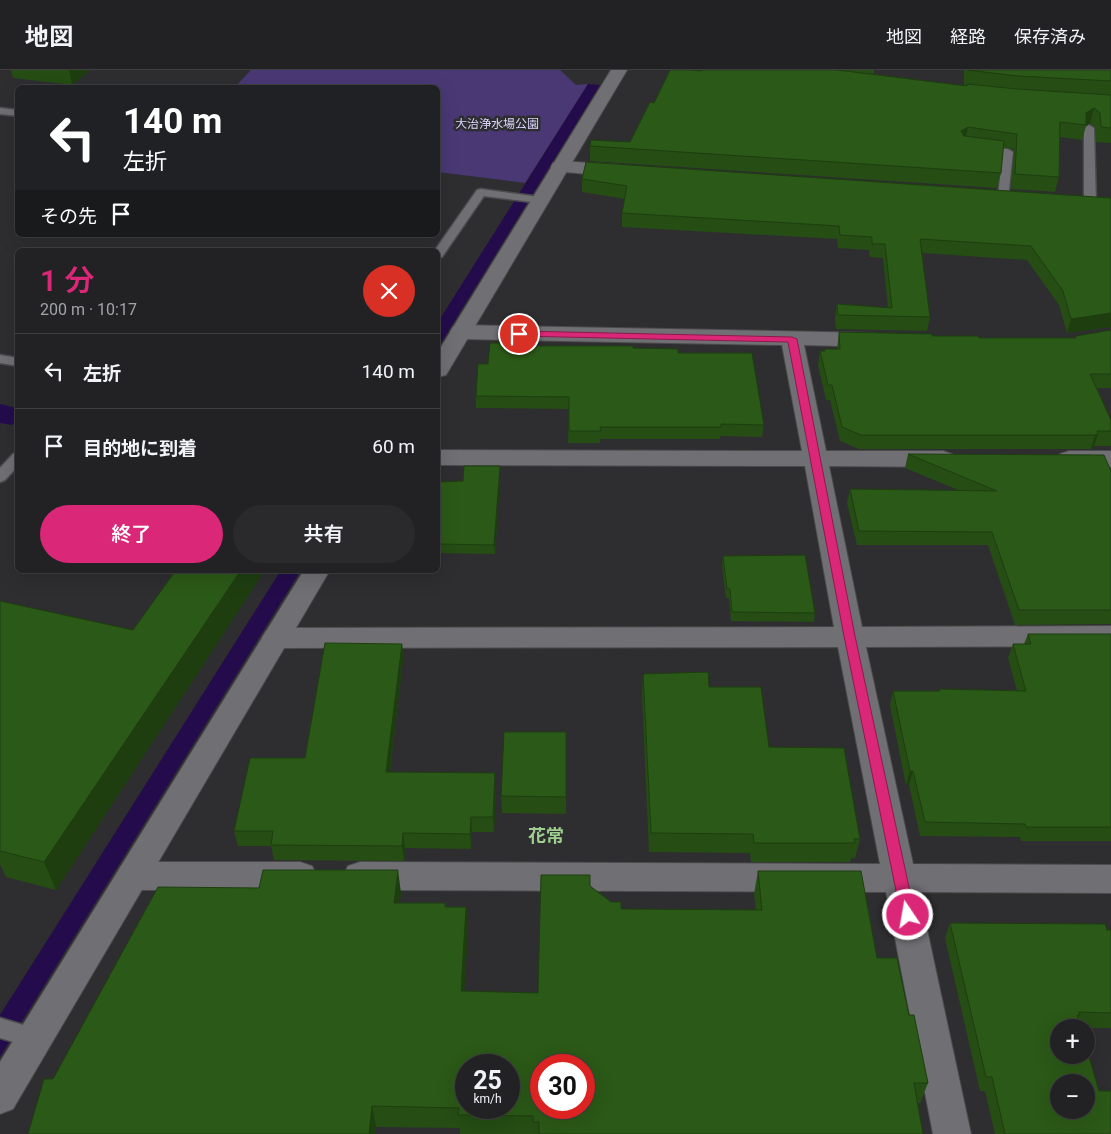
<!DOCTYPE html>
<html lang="ja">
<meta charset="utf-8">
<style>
:root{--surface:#222225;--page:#2a2a2d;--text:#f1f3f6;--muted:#a2a4a7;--line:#3f3f42;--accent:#db2777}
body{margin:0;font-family:Roboto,"Noto Sans JP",sans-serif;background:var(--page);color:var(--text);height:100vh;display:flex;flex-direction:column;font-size:19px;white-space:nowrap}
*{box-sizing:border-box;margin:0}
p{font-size:16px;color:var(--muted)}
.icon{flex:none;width:28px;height:28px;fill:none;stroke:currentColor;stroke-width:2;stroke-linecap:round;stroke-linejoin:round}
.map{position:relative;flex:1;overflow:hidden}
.sheet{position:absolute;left:15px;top:178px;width:425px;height:325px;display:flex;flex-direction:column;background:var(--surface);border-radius:8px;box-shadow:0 5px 20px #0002,0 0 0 1px var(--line)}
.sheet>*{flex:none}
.hud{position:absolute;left:15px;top:15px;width:425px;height:152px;border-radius:8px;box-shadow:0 5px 20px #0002,0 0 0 1px var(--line);background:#202124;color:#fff;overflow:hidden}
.tools{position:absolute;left:1050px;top:949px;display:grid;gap:10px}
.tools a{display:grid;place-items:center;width:45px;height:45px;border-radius:50%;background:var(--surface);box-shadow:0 5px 20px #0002,0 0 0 1px var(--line);font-size:25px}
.speed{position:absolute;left:455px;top:984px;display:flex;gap:10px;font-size:25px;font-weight:700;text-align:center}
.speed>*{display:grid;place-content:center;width:65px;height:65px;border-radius:50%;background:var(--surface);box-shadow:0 5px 20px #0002,0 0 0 1px var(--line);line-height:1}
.speed small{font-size:12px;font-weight:400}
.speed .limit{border:8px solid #d22;background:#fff;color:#111}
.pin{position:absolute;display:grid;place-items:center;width:42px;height:42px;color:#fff;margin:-21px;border:2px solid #fff;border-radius:50%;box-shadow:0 1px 5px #0007}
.me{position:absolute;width:55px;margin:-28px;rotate:348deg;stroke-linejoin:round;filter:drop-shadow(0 0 4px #0008)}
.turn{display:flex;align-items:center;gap:18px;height:105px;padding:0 25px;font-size:22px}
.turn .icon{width:65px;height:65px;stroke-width:2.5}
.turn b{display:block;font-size:35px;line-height:42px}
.then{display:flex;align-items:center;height:48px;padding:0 25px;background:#0003;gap:10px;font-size:19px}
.round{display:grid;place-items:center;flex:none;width:52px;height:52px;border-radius:26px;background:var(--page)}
.summary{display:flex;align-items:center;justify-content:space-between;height:85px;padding:0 25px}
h1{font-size:30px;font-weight:600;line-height:38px;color:var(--accent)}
.cta{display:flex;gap:10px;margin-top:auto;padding:10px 25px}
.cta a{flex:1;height:58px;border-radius:30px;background:var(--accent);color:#fff;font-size:20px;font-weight:600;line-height:58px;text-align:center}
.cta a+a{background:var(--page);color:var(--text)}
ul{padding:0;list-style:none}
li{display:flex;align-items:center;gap:15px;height:75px;padding:0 25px;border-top:1px solid var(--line)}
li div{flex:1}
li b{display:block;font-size:19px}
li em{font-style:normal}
header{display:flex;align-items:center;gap:30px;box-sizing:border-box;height:70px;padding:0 25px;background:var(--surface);border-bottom:1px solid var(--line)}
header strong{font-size:24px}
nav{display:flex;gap:28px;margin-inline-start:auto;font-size:18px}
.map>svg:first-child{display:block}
.green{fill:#493874}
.water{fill:#240c4c}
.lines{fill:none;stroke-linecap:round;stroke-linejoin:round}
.service-casing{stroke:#4b4b4d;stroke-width:3}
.minor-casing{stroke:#4b4b4d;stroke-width:2}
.tertiary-casing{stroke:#4b4b4d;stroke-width:2}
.service{fill:#706f73;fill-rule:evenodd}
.minor{fill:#706f73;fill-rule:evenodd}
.tertiary{fill:#706f73;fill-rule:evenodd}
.wall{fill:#254d14}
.shaded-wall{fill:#1e3e10}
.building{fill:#2b5917;stroke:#1e3e10;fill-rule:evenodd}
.route{fill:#db2777;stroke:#8e194d}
.labels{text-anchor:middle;stroke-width:5;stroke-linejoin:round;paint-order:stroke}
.far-park-label{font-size:12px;fill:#dcd4fc;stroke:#2e2e31}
.quarter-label{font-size:18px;font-weight:bold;fill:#9fcf8f;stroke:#2e2e31}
</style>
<header>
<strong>地図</strong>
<nav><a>地図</a><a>経路</a><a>保存済み</a></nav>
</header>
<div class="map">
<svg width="1111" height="1064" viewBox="0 0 1111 1064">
<rect width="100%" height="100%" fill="#2e2e31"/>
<!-- green -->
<path class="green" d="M251,0H560L576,15L588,14L525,113L438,102V18H234Z"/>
<!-- water -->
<path class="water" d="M588,14L600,15L438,278V252Z
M0,334L17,338V349L12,355L0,353Z
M281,500H301L0,987V945Z"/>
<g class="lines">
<!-- service casing -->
<g class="service-casing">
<path id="service" d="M0,38L18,40V46L0,44Z
M1089,55L1094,58L1096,133L1090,136L1084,133V58Z
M982,76L1008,79L1013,82L1008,129L1004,130L998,127L1002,85L978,81L977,79Z
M481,119L540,127L546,130L540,133L484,126L442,187H438V180H435L477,120Z
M0,285L18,288V296L0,293Z
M18,383V396L5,410L0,412V398L13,384Z
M0,948L43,961L46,968L43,975L35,978L0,968Z"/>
</g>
<!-- minor casing -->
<g class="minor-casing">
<path id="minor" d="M560,91L621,95L628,97L630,101L628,105L621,107L553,101L551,97L553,93Z
M461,255L874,263L882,265L885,270L882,275L874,277L804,275L826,381H943L952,384L955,389L952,394L943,397L829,396L862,557L1111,556V576L866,577L913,794L1111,795V823L919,822L971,1064H933L886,822L360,820L348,816L343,806L348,796L360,792L880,794L838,577L276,578L266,575L262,568L266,561L276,558L834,557L805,396L438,395V380L802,381L782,275L461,269L453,267L450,262L453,257Z
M1069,381H1111V397H1069L1060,394L1057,389L1060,384Z
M133,792H300L312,796L317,806L312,816L300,820H133L121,816L116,806L121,796Z"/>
</g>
<!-- tertiary casing -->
<g class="tertiary-casing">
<path id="tertiary" d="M611,0H627L449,300L446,305L438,307V282Z
M304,500H330L13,1039L0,1044V992Z"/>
</g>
<!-- service -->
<use href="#service" class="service"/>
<!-- minor -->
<use href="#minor" class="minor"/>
<!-- tertiary -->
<use href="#tertiary" class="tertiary"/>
</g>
<!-- wall -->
<path class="wall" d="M11,0H90L72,15L13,8Z
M701,0H874V4L967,16V15H964V0H1111V73L1096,72V58L1090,53L1086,56L1082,70L1060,67L1059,107L1055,122L1011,119L1014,79L1003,78L1001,103L997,118L590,91V76L630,72L654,33L701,1Z
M582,109L1111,128V257L1067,263L1059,235L1027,190L922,183L930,247L927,261L836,259L835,248L837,234L888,238L883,188L870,187L869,180L838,178L837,169L622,157V143L625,129L582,122Z
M1111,260V318H1097L1111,350V376H1094L1093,379H859L840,371L830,330H826L818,295L820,281H824L825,279H837L839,262L979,268H1075L1076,266Z
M526,276L633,278L678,283L764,355L762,367L720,366V369H600V373H568L569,339L476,338V326L488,294Z
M908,384L1111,401V554L1015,555L988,475H857L847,433L850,419L958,420L905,398Z
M500,405L495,484L438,483V412L463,411Z
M723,486L815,543L814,552L731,551L729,528H726L722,495Z
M176,500H265L56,820L6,807L0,794V531L133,560Z
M1028,564H1111V771H1021L1020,767L920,766L909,715H906L890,635L893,621H939V619L1017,621L1008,588L1013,574H1024Z
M402,574L403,589L390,702L496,718L494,762H472L471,779L405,778L404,791L274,790L271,776H238L234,761L305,688Z
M643,604L709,617L860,769L855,788H851L850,792H751L750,783L649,782L642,624Z
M566,662V744L502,743L501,726Z
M758,801L877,888L909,945L928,1013L920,1033H918L923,1064H460V1058L376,1057L375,1064H28L401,823L399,833H445L446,837H466L468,859L464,921L538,923L590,816L621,839L756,840L754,824Z
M950,853L1111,860V958H1059L1111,1064H995L985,1021H980L945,868Z"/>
<!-- shaded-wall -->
<path class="shaded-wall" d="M69,0H90L72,15Z
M1094,38L1090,53L1086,56V43Z
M968,57L965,72L961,61Z
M1111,243V257L1067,263L1071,249Z
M1098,364L1093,379H1091L1095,365Z
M500,396V405L495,484L494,475Z
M241,500H265L56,820L44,792Z
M402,574L403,589L388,717L386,702Z
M910,701H913L909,715H906Z
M495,703L496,718L494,762L493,747Z
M471,747L472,762L471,779L470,764Z
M403,763L405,778L404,791L402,776Z
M398,800L401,823L397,855L394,833Z
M466,837L468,859L463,942L461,921Z
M372,1036L376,1057L375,1064H369Z"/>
<!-- building -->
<path class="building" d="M670,0H690L701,1V0H837L967,16V14L1017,19L1111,25V58L1101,57L1100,43L1094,38L1086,43V55L1060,52L1059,107L1015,104L1017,64L968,57L961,61L964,66L1004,71L1001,103L590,76L591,70L630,72L650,32L654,33Z
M967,0H1111V11L1018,6Z
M586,92L1111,128V243L1071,249L1063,221L1031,176L920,169L930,247L838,245L837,234L892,238L885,174H872V167L840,165L839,156L622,143L627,116L582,109Z
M1111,260V304H1090L1111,350V361H1097L1098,364L1095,365H861L842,357L832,315H828L820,281H825V279H840L839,262L932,264V266H978L979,268H1076V266Z
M490,273H526V276H633V278L678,279V283H752L764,355L721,354V357H600L601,361H569V327L476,326L478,294H488Z
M908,384L1104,385L1111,401V540H1019L992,462L859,461L850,419L997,421Z
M464,396H500L494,475L438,474V412L463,411Z
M805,485L815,543L732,542L730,519H727L723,486Z
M176,500H241L44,792L0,781V531L133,560Z
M1028,564H1111V757H1026L1025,754L925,752L913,701H910L893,621H940L939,619L1026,621L1013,574H1031Z
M325,573L402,574L386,702L495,703L493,747H471L470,764L403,763L402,776L271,775L273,761H234L250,688H305Z
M708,602L709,617H761L769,677L844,678L860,769H854L855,773H754L753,764L651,763L643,604Z
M504,662H566V727L501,726Z
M263,800H398L394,833H445V837H466L461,921L538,923L541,805H590V816L611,832H621V839L762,840L758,801H861L877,888H897L909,945H914L928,1013H914L923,1064H539V1052H533V1046L458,1045L459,1038L372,1036L369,1064H28L44,1009H53L158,817L259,818ZM466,995H509V1038H466ZM541,995H584V1038H541Z
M950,853L1105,854L1107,860H1111V943L1079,942L1080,945H1077L1081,958H1059V985H1086V976L1099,1021H1111V1064H1005L992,1007H986ZM1059,1012H1086V1040H1059Z"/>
<!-- route -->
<path class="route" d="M519,261L792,267L797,269L855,566L915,845L913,849L908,851L903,849L901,845L844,566L788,272L516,266L514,264Z"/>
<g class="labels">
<!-- far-park labels -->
<g class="far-park-label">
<text x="497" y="58">大治浄水場公園</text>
</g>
<!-- quarter labels -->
<g class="quarter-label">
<text x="546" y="772">花常</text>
</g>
</g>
</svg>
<div class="tools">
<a>+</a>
<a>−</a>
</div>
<div class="speed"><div>25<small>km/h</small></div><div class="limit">30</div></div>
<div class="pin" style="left:519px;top:264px;background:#d93025"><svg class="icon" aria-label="arrive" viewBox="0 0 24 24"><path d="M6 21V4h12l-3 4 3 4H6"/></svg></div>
<svg class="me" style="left:908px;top:845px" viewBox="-20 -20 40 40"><circle r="17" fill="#db2777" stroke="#fff" stroke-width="3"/><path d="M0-11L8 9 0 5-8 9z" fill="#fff"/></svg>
<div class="hud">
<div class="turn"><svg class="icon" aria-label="left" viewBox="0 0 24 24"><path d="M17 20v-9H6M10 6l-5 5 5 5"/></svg><div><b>140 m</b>左折</div></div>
<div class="then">その先<svg class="icon" aria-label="arrive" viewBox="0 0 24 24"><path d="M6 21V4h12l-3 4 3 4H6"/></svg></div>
</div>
<section class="sheet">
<div class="summary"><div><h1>1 分</h1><p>200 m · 10:17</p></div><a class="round" style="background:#d93025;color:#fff"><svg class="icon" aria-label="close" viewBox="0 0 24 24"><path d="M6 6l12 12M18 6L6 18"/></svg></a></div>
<ul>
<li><svg class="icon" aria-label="left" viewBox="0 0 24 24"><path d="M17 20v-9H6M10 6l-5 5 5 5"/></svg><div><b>左折</b></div><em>140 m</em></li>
<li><svg class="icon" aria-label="arrive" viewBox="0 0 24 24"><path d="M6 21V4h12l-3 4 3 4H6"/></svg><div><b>目的地に到着</b></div><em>60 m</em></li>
</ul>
<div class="cta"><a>終了</a><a>共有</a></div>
</section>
</div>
